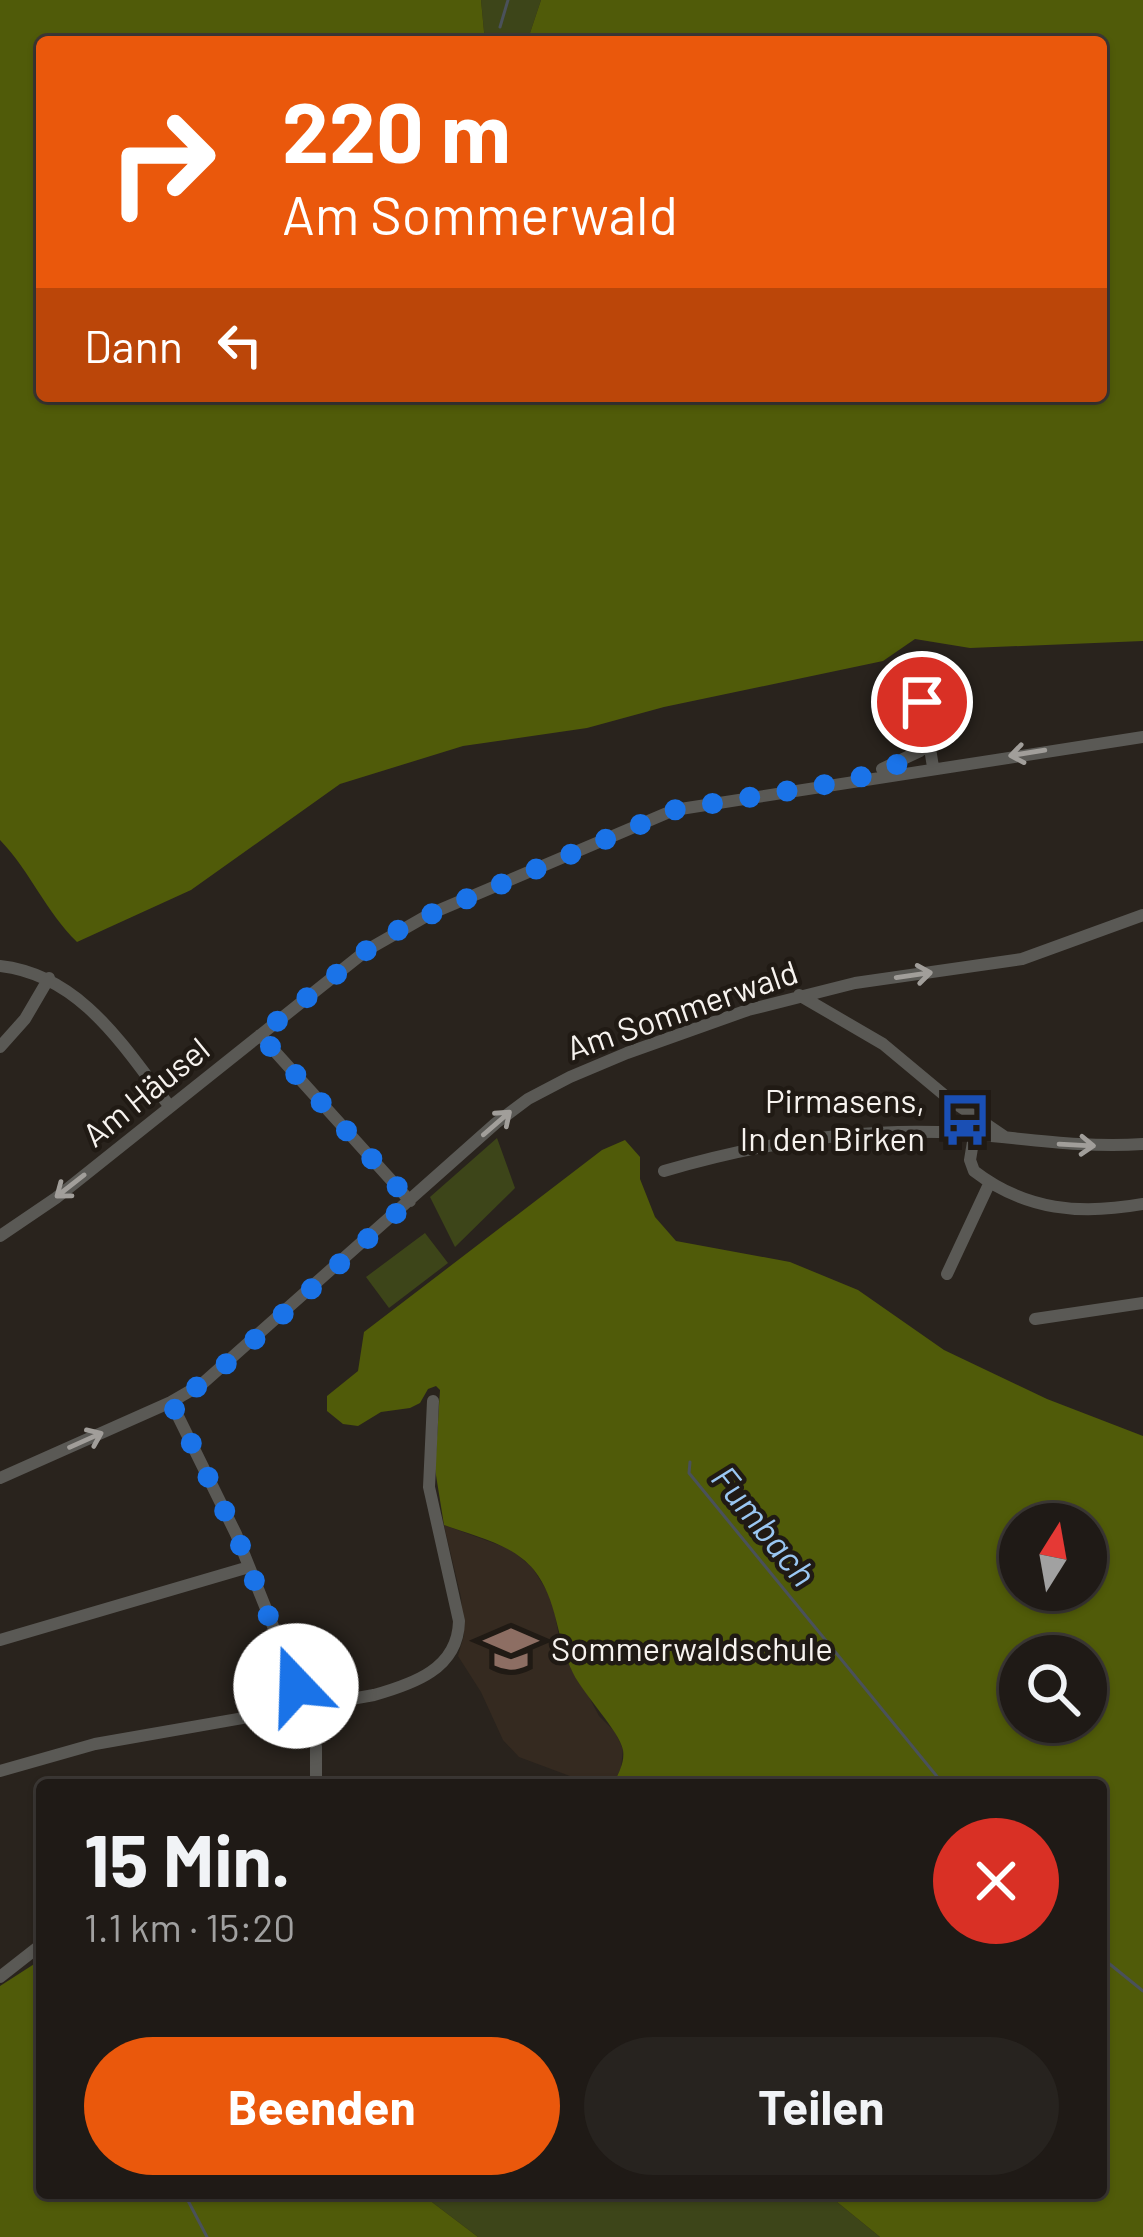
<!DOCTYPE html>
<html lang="de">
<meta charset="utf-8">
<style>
:root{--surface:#1f1a16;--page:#27231f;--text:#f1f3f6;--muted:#a1a1a1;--line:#3c3835;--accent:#ea580c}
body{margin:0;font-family:Barlow,sans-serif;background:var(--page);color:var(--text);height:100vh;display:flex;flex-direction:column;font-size:45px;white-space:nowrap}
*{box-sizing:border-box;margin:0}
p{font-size:39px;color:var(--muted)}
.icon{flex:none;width:66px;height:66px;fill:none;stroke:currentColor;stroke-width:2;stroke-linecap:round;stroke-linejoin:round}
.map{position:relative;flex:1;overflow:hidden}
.drawer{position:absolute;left:36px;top:1779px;width:1071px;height:420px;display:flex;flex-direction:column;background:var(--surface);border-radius:12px;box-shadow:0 3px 9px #0004,0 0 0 3px var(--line)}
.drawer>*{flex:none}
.guide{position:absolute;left:36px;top:36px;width:1071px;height:366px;border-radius:12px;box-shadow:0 3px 9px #0004,0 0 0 3px var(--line);background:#ea580c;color:#fff;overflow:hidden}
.needle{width:78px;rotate:11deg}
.fabs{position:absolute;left:999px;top:1503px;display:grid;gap:24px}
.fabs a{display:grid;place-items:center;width:108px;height:108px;border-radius:50%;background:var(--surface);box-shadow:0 3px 9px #0004,0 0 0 3px var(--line);font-size:60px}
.pin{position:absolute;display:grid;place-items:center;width:102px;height:102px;color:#fff;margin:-51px;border:6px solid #fff;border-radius:50%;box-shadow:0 3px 12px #0007}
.me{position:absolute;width:132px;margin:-66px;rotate:339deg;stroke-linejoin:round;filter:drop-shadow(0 0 9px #0008)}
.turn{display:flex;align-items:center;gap:42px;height:252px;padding:0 48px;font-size:54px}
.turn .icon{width:156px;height:156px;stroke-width:2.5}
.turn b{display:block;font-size:84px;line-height:102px}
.then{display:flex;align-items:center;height:114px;padding:0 48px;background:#0003;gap:24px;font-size:45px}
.round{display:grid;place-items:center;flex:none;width:126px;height:126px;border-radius:63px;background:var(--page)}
.summary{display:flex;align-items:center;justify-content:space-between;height:204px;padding:0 48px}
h1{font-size:72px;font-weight:700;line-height:90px}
.button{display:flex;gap:24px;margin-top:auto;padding:24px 48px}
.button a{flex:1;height:138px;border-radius:72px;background:var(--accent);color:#fff;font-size:48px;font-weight:700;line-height:138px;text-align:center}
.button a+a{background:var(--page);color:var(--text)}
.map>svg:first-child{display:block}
.built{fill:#352a20}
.green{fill:#3d4519}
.forest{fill:#505b09;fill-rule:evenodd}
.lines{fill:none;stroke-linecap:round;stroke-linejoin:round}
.stream{stroke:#4a515a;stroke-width:3}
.minor{stroke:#5a5955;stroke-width:12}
.oneway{stroke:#a19e9a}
.route{stroke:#1a73e8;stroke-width:21;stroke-dasharray:0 37.8}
.labels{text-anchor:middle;stroke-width:9;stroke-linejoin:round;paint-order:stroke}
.street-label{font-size:33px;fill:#f7f3ef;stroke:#201a14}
.poi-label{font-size:33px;fill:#f7f3ef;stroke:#201a14;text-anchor:end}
.water-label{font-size:36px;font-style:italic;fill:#9ac7f2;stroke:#201a14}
</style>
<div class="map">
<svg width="1143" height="2237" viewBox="0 0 1143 2237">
<rect width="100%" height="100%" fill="#29231d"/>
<!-- built -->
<path class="built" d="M444,1525L510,1549L532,1567L552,1599L560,1642L599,1716L615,1732L623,1749L621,1768L613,1785H594L519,1757L503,1740L481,1692L458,1656L464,1635L461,1597Z"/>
<!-- green -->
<path class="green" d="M481,0H541L527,42H485Z
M497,1138L515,1188L455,1247L430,1197Z
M425,1233L448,1263L389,1308L366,1277Z
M420,2193H826L880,2237H478Z"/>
<!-- forest -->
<path class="forest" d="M0,0H481L485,42H42V396H1101V42H527L541,0H1143V641L970,648L915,639L883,661L664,707L587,728L463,746L340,784L191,890L77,942C46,912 30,871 0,840Z
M625,1140L640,1157V1179L655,1217L676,1241L790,1262L858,1290L944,1350L1047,1399L1143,1436V2237H880L826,2193H1101V1785H613C618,1774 625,1763 623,1750C620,1732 583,1694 573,1673C556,1639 558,1600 534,1570C513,1544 474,1536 444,1525L435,1469L440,1390L436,1386L428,1389L420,1403L410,1408L381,1412L358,1426L343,1424L327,1411V1396L358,1371L364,1332L602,1150ZM1020,1524H1086V1590H1020ZM1020,1656H1086V1722H1020Z
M42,1959V2193H420L478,2237H0V1986Z"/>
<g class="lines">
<!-- stream -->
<path class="stream" d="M500,27L508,0
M690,1462L689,1473L944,1785
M1101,1957L1143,1991
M35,2007L42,2011
M184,2193L207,2237"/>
<!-- minor -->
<path class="minor" d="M917,667L933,767
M882,769L920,751L927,738
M0,966C81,975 124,1047 170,1107
M799,995L883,1044L949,1099L1005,1137
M260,1035L410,1201
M0,1047L25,1019L49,978
M974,1136L970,1160L974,1171C1026,1211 1081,1215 1143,1204
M664,1171C753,1145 846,1129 939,1132C1008,1135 1074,1149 1143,1144
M0,1236L56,1198L367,950L430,914L674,810L1143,737
M947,1274L990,1182
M1035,1319L1143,1303
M171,1402L236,1534L293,1676L300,1708
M0,1478L171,1402L202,1384L496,1123L528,1099L570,1077L627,1053L748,1010L855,983L1022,959L1143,915
M0,1640L249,1567
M307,1707L316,1747V1785
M0,1771L95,1744L374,1695C413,1684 458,1669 459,1621L429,1487L433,1401
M0,1977L42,1944"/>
</g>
<!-- one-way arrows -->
<defs><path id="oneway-shaft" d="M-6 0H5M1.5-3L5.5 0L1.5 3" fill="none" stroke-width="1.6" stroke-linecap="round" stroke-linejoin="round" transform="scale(3)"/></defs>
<g class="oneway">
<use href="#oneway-shaft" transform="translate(1027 753) rotate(171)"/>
<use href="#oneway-shaft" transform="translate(914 975) rotate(-8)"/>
<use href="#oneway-shaft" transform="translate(497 1123) rotate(-41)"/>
<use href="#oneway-shaft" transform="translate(1077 1145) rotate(3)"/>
<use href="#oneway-shaft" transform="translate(70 1186) rotate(142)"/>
<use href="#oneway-shaft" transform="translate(86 1440) rotate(-24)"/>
</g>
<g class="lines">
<!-- route -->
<path class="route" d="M296,1686L236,1534L171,1402L202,1384L245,1348L410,1201L260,1035L367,950L408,924L674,810L852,780L904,762L920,751L928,737L922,702"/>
</g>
<!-- icons -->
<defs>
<g id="bus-bare" transform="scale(4.14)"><path d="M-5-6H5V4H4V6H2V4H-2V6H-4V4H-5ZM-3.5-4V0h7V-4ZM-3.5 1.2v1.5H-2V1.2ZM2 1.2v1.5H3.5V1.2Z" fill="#1a4fb4" stroke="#201a14" stroke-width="2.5" paint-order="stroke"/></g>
<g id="school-bare" transform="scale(4.14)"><path d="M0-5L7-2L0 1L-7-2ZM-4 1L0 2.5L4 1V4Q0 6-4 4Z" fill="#8d6e63" stroke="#201a14" stroke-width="2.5" paint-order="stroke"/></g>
</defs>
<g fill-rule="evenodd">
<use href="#bus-bare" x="965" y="1120"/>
<use href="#school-bare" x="511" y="1649"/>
</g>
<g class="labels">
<!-- street labels -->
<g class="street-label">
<text transform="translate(682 1010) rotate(-19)" y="12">Am Sommerwald</text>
<text transform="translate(146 1092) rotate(-39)" y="12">Am Häusel</text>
</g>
<!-- poi labels -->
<g class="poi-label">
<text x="925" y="1113">Pirmasens,<tspan x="925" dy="38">In den Birken</tspan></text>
<text x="551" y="1661" text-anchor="start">Sommerwaldschule</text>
</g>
<!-- water labels -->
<g class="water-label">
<text transform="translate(764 1526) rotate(51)" y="13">Fumbach</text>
</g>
</g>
</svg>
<div class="fabs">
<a><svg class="needle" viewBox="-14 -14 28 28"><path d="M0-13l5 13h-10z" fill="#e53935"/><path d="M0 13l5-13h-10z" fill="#a1a1a1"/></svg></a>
<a><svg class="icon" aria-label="search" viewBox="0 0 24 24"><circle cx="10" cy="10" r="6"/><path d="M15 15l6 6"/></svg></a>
</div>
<div class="pin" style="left:922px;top:702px;background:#d93025"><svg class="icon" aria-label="arrive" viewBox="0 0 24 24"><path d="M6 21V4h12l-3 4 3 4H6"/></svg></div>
<svg class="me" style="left:296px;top:1686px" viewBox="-20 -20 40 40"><circle r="19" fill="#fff"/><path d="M0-13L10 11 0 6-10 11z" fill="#1a73e8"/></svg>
<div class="guide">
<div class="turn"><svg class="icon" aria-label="right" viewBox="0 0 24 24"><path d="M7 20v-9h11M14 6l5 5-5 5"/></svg><div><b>220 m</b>Am Sommerwald</div></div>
<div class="then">Dann<svg class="icon" aria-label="left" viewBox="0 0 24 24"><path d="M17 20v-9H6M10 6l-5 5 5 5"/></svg></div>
</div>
<section class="drawer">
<div class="summary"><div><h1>15 Min.</h1><p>1.1 km · 15:20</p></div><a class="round" style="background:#d93025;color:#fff"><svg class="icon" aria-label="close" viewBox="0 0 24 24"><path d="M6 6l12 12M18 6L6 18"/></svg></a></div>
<div class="button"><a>Beenden</a><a>Teilen</a></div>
</section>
</div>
